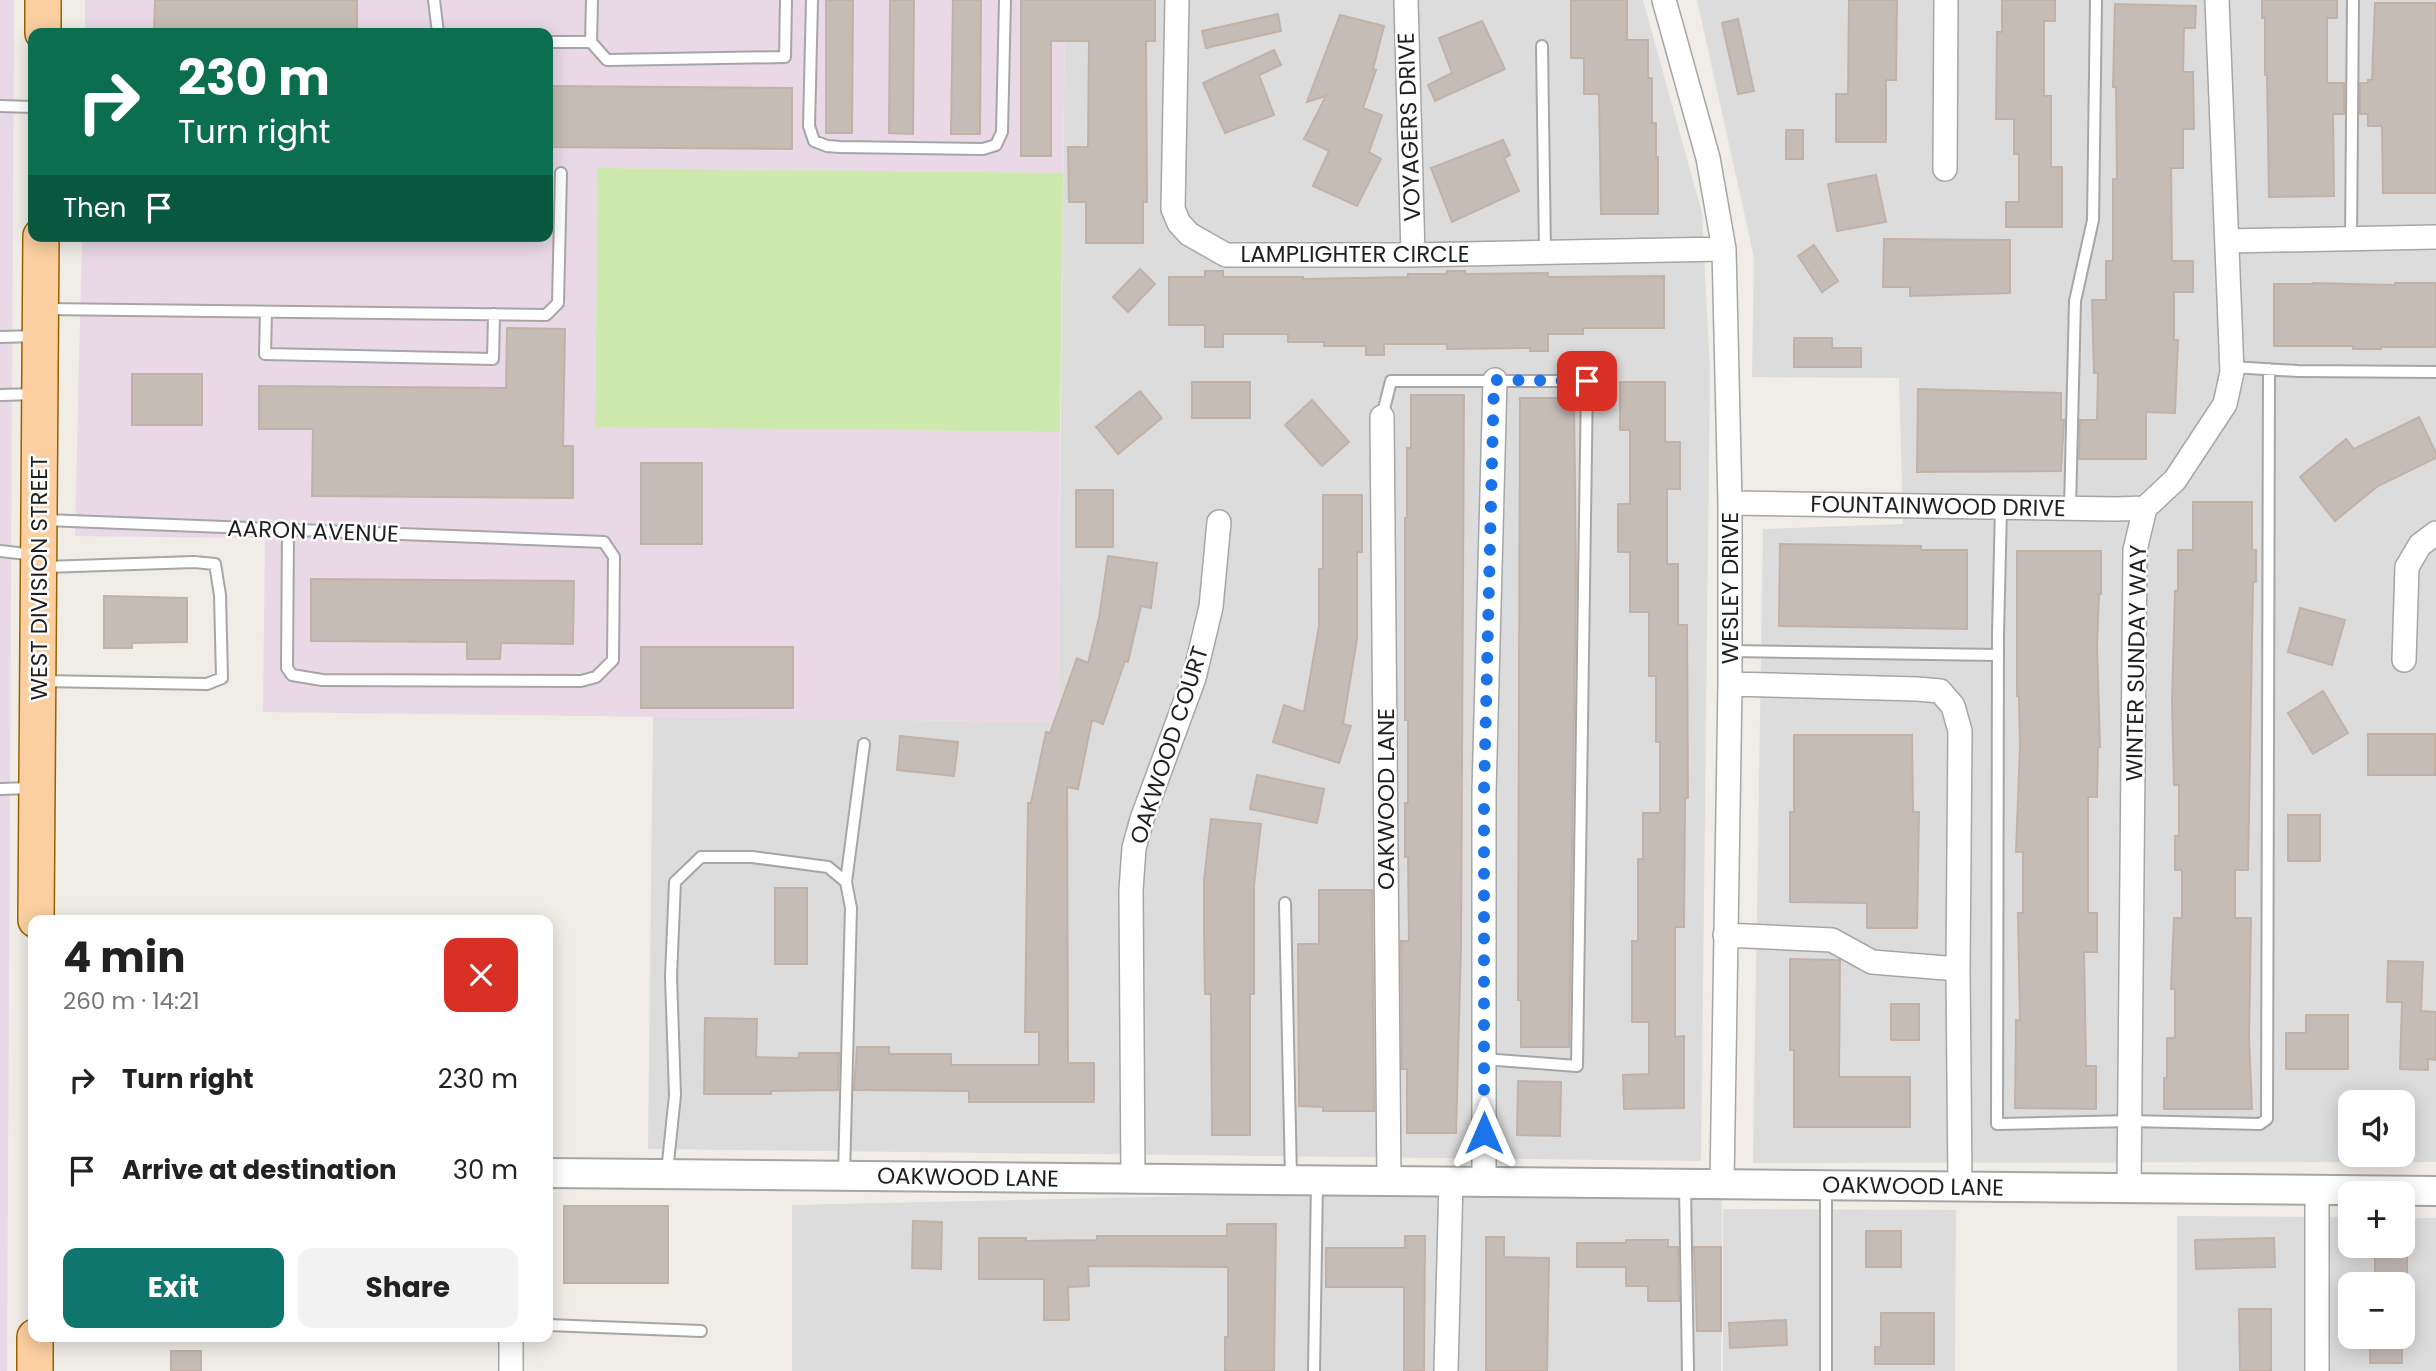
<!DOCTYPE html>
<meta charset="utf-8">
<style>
:root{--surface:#fff;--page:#f2f2f2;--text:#222;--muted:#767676;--accent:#0f766e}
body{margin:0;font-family:Poppins,sans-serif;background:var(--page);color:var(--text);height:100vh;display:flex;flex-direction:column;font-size:26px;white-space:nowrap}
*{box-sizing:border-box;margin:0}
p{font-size:23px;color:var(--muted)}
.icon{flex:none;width:38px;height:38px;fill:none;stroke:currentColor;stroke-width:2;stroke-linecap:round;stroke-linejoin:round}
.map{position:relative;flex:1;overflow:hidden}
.drawer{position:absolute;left:28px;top:915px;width:525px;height:427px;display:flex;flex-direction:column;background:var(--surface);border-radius:14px;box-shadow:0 4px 18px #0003}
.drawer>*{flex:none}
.guide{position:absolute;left:28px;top:28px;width:525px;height:214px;border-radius:14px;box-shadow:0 4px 18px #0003;background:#0b6e4f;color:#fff;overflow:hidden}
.tools{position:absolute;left:2338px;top:1090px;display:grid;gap:14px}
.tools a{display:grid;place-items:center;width:77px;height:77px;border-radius:14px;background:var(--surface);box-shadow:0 4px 18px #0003;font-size:35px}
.pin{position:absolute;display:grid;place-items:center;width:60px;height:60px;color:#fff;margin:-30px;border-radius:14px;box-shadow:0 4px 10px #0006}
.me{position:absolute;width:77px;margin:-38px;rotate:0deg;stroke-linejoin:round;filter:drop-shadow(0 0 5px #0008)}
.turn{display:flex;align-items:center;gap:24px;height:147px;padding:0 35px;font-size:32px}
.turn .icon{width:91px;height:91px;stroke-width:2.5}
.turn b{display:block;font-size:49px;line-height:60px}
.then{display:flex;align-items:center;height:66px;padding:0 35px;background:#0003;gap:14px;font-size:26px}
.round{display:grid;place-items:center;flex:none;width:74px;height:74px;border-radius:14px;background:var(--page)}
.summary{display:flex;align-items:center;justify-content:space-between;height:119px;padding:0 35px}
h1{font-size:42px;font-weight:700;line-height:52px}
.primary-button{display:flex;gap:14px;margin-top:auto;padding:14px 35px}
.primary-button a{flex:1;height:80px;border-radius:14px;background:var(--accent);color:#fff;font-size:28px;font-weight:700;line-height:80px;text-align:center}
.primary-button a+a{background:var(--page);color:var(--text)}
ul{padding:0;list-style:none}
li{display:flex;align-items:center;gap:21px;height:91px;padding:0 35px}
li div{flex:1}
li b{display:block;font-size:26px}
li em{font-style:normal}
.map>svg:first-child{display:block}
.residential{fill:#dddcdc;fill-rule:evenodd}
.industrial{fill:#e9d8e6}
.grass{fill:#cde9ad}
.building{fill:#c5bcb5;stroke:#c1b2a8;stroke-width:2}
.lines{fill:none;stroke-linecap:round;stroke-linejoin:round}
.service-casing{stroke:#a6a6a6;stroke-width:14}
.minor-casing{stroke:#a6a6a6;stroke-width:26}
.tertiary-casing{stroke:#a6a6a6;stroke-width:32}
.primary-casing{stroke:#996002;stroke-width:38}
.service{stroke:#fff;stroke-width:10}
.minor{stroke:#fff;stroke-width:23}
.tertiary{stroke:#fff;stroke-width:28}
.primary{stroke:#fbcfa0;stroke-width:35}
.route{stroke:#1a73e8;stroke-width:12;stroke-dasharray:0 21.6}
.labels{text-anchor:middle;stroke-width:5;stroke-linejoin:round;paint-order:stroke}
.street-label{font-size:23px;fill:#1f1f1f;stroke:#fff}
</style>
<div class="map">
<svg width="2436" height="1371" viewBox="0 0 2436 1371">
<rect width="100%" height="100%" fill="#f0ece6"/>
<!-- residential -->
<path class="residential" d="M1065,0H1643L1702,213L1710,371L1701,1161L648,1149L653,717L1058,722Z
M1697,0H2436V1162L1753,1163L1763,529L1903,524L1899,378L1752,377L1754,257ZM2350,1102H2403V1155H2350Z
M1722,1184L1721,1371H792V1205Z
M1723,1209L1956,1210L1955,1371H1723Z
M2177,1216L2350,1217V1246H2403V1218H2436V1371H2177ZM2350,1284H2403V1337H2350Z"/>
<!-- industrial -->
<path class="industrial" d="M0,0H14L7,1371H0Z
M85,0H1065L1063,173L598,168L595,426L1060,432L1058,722L263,712L265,538L75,536L82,236H548V33H85Z"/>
<!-- grass -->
<path class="grass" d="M598,168L1063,173L1060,432L595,427Z"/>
<!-- building -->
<path class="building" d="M155,0H357V33H154Z
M826,0H853L852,133H826Z
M890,0H914L913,134L889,133Z
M953,0H981L980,134H951Z
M1021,0H1155V41H1146L1147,202H1143V243H1086V202H1069L1068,147H1088L1089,41H1051V156H1021Z
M1571,0H1627V40H1648V78H1652V123H1656V157H1658V214H1601L1599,94H1584V58H1571Z
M1849,0H1897L1896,80H1886V142H1836V94H1848Z
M2002,0H2055V21H2044V96H2051V167H2062V227H2006V202H2019V154H2014V119H1996L1997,32H2002Z
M2262,0H2337V18H2327V83H2344V114H2333L2334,196L2269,197L2267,75H2265V18H2262Z
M2375,3H2436V193H2383L2382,126H2368V114H2360V83H2368V80H2372Z
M2115,4L2196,6L2195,28H2184L2183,72H2193L2194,129H2183V168H2171L2172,261H2193V292H2174V340H2178L2175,413L2146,412V459H2079L2080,420H2097L2098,373H2094L2092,300H2106V261H2113V179H2117L2116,87H2113Z
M1278,14L1281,31L1206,48L1202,31Z
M1340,15L1384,26L1373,69L1376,70L1363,108L1382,115L1369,152L1381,159L1357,206L1313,186L1329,151L1304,139L1326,96L1307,102Z
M1738,19L1754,91L1738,94L1722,23Z
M1482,21L1505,69L1435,101L1428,85L1452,73L1439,38Z
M1274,50L1281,65L1259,75L1274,115L1225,133L1203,83Z
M548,86L792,88V149L548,147Z
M1786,130H1803V159H1786Z
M1503,140L1510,155L1504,158L1519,191L1452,222L1431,168Z
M1876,175L1886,222L1837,231L1828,184Z
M1884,239L2010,240V293L1910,296V287H1883Z
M1814,245L1838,281L1822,292L1798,256Z
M1140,269L1155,284L1128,312L1113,297Z
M1205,271H1223V277H1303V279L1408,277V274H1447V271H1465V274L1548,273V277L1664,276V328H1583V334H1548V351H1530V348L1447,349V344H1384V355H1366V346H1324V342H1288V334H1223V347H1205V325H1169V277H1205Z
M2313,283L2395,285V283H2436V347H2381V349H2353V346H2274V284H2313Z
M507,328L565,329L563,446H573V498L312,496L313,429H259V386L506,388Z
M1794,338H1832V348H1861V367H1794Z
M132,374H202V425H132Z
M1192,382H1250V418H1192Z
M1620,382H1665V442H1680V489H1667V564H1678V625H1687L1688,798H1685L1684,927H1675V1037L1684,1036V1108L1624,1109L1623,1075L1649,1074V1022H1632V941H1638V859H1643V813H1660V742H1656V676H1649V612H1630V552H1618V504H1630V430H1620Z
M1918,389L2061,393V420H2064L2061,471L1917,472Z
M1140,391L1162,418L1118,454L1096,427Z
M1411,395H1464L1461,946L1456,1133H1407V1069H1402L1401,941H1409L1408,857H1405V803H1408V720H1405V518H1407V448H1411Z
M1520,398H1574L1576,576L1569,1047H1521V1000H1518Z
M1312,400L1349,442L1322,466L1285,425Z
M2419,417L2436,453V458L2378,486L2335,521L2300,477L2346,439L2354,449Z
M641,463H702V544H641Z
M1076,490H1113V547H1076Z
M1323,495H1362V552H1357V639L1343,724L1351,726L1339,763L1273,742L1284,705L1304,712L1319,626V569H1323Z
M2193,502H2252V550H2256V582H2253L2248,870H2235V918H2251L2249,1038L2252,1109H2164V1078H2167V1038H2175V989H2171L2174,918H2182V870H2175V836H2179V785H2174L2172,702L2175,591H2178V550H2193Z
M1780,544L1921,546V550H1967V629L1779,626Z
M2017,551H2101V594H2099L2097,646L2100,747H2098L2097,797H2088V913H2097V952H2084L2086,1066H2096V1109L2015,1108L2016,1020H2020L2018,913H2023V852H2016L2020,747L2019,696H2017Z
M1108,556L1157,563L1151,608L1141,606L1128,662L1125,661L1103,724L1092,720L1078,789L1067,787L1068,1063H1094V1102H969V1091L854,1090L857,1047H889V1054H951V1065H1039V1032H1025L1028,803H1031L1046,732L1050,733L1077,658L1088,663L1099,618Z
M311,579L574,581L573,644L501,643L500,659H467V642L311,641Z
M104,596L187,598V642L132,643V648H104Z
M2300,608L2345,620L2332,665L2288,652Z
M641,647H793V708H641Z
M2323,691L2348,733L2313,754L2288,713Z
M2368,734H2435V775H2368Z
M1794,735H1912L1913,812H1919L1917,928H1867V903L1790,902V812H1794Z
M900,736L958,742L954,776L897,770Z
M1257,775L1324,789L1317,823L1250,809Z
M2288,815H2320V861H2288Z
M1211,819L1261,824L1254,885V994H1250V1135H1212L1211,994H1205L1204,933V880Z
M775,888H807V964H775Z
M1319,890H1372L1374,1111H1323V1107L1299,1106L1298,944H1319Z
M1790,959L1840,960L1839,1077H1910V1127H1794V1050H1790Z
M2388,961L2423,962L2421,1011L2436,1012V1060L2428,1059V1070L2400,1069L2402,1002H2387Z
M1891,1004H1919V1040H1891Z
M2306,1015H2348V1069H2286V1033H2306Z
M705,1018L757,1019L756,1057L799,1058V1053H839L838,1090L771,1091V1094H704Z
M1518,1081L1561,1082L1560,1136L1517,1135Z
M564,1206H668V1283H564Z
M913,1221L942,1222L941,1269L912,1268Z
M1227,1224H1276L1274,1371H1225V1337H1228V1267L1088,1266L1089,1286L1068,1287L1069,1320H1044V1279H979V1238H1026V1241L1097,1240V1236H1227Z
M1866,1231H1901V1267H1866Z
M1405,1236H1425L1424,1371H1404V1287H1326V1248H1405Z
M1486,1237H1504V1257L1549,1258L1547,1371H1486Z
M2274,1238L2275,1267L2196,1269L2195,1240Z
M1626,1240H1668V1247H1678L1679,1301H1648V1286H1626V1267H1577V1243H1626Z
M1694,1247H1721V1331H1697Z
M2375,1252H2407V1284H2375Z
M2239,1309H2271V1371H2240Z
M1881,1313H1934V1364H1875V1347H1881Z
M1786,1320L1787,1345L1730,1348L1729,1323Z
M2370,1337H2402V1363H2370Z
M171,1351H201V1371H171Z"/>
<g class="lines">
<!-- service casing -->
<g class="service-casing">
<path id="service" d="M434,0L438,33
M812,0L809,126L814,141L827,146L840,147L983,149L996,145L1002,132L1005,0
M548,42H591L592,0
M591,42L607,60L785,57L786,0
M1542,46L1545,252
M0,106L33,107
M2351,239L2353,0
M44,309L546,315L558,303L561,173
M266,312L265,354L493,359L494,314
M0,337L36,336
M2232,367L2298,371L2436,372
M0,395L36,394
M1382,417L1391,381H1587L1577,1066L1484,1059
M2001,507L1998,635L1997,1124L2130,1121L2260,1124L2267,1119L2269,369
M2070,508L2075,301L2093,220L2096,0
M45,520L604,542L614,557L613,660L596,677L581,681L322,680L292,675L287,668L288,530
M0,551L35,555
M1730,651L1998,655
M41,681L207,684L222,678L220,595L215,564L194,562L45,567
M0,789L31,788
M846,882L864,744
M1285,903L1291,1177
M667,1172L675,1095L671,976L675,882L701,857H752L828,867L846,882L851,908L844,1175
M1685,1186L1688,1371
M548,1325L701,1331
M1314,1371L1317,1183
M1826,1371V1188"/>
</g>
<!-- minor casing -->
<g class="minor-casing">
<path id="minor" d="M1177,0L1173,209L1179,223L1189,234L1226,255H1413L1724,249
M1406,0L1413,255
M1664,0L1708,158L1724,249L1730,503V684L1722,1184
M1945,169L1946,0
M2228,241L2436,237
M1382,417L1389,1181
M1730,503L2116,509L2145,508
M2404,660L2407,567L2420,545L2436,533
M1730,684L1917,689L1940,691L1953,706L1960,731L1958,969L1960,1186
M1725,935L1832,940L1872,962L1958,969
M1133,1179L1131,890L1134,848L1142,819L1194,678L1211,607L1219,522
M1484,1182V792L1495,380
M2129,1188L2135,550L2145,508L2175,480L2225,404L2232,372L2217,0
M511,1371V1337
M1446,1371L1451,1181
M2317,1371V1189"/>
</g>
<!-- tertiary casing -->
<g class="tertiary-casing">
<path id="tertiary" d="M548,1173L2436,1191"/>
</g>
<!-- primary casing -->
<g class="primary-casing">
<path id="primary" d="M43,33V0
M36,920L41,236
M35,1337V1371"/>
</g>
<!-- service -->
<use href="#service" class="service"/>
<!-- minor -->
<use href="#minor" class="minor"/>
<!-- tertiary -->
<use href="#tertiary" class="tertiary"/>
<!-- primary -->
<use href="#primary" class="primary"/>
</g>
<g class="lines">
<!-- route -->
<path class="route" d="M1484,1133V792L1494,380L1587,381"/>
</g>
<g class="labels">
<!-- street labels -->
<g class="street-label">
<text transform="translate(1409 127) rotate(-92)" y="8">VOYAGERS DRIVE</text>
<text x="1355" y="262">LAMPLIGHTER CIRCLE</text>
<text transform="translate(1938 506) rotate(1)" y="8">FOUNTAINWOOD DRIVE</text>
<text transform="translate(313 531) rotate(2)" y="8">AARON AVENUE</text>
<text transform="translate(39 578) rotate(-90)" y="8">WEST DIVISION STREET</text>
<text transform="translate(1730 588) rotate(-90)" y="8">WESLEY DRIVE</text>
<text transform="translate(2136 663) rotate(-89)" y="8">WINTER SUNDAY WAY</text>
<text transform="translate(1169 745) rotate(-72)" y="8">OAKWOOD COURT</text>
<text transform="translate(1386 799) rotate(-90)" y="8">OAKWOOD LANE</text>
<text transform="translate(968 1177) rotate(1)" y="8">OAKWOOD LANE</text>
<text transform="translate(1913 1186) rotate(1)" y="8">OAKWOOD LANE</text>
</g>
</g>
</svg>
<div class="tools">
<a><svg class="icon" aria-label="sound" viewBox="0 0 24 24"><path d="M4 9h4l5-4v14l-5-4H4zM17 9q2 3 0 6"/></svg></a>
<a>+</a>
<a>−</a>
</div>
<div class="pin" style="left:1587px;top:381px;background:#d93025"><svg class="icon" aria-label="arrive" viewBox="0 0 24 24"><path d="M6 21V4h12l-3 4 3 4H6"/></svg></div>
<svg class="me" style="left:1484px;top:1133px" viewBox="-20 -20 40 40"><path d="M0-17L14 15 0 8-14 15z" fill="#1a73e8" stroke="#fff" stroke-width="4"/></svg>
<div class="guide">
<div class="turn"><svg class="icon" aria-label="right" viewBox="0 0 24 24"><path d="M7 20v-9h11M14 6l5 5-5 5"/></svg><div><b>230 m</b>Turn right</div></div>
<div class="then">Then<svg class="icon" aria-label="arrive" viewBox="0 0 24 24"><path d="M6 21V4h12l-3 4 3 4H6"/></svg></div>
</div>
<section class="drawer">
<div class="summary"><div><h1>4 min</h1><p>260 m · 14:21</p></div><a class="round" style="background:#d93025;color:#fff"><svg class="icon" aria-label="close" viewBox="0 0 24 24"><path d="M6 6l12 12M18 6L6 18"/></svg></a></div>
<ul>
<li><svg class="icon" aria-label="right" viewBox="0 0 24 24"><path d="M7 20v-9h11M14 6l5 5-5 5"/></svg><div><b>Turn right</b></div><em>230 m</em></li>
<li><svg class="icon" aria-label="arrive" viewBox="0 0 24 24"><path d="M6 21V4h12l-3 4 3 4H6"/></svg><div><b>Arrive at destination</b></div><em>30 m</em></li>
</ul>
<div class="primary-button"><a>Exit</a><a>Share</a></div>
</section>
</div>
